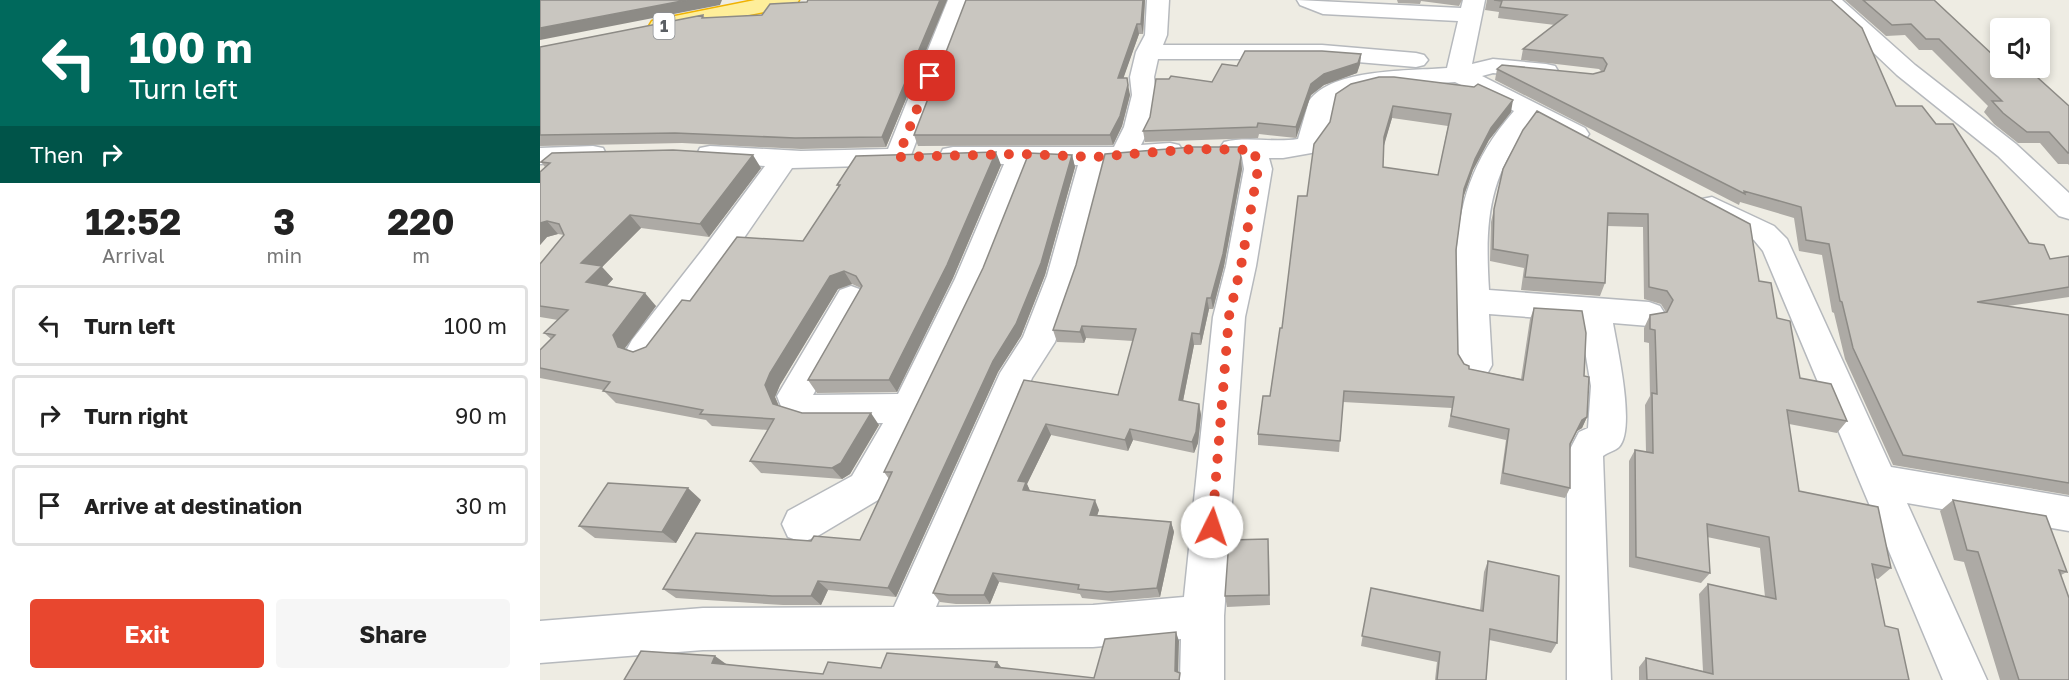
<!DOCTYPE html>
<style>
:root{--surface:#fff;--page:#f6f6f6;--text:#222;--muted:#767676;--line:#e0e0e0;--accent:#e8472f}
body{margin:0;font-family:"Golos Text",sans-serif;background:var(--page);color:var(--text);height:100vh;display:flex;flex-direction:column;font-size:22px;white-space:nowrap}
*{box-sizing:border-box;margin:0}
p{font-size:20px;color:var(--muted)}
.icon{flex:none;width:33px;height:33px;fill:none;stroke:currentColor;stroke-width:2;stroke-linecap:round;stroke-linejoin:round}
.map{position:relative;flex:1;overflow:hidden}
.details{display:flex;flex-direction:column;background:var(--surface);width:540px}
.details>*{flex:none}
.top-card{background:#00695c;color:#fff;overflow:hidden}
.tools{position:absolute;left:1450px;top:18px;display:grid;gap:12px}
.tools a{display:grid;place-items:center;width:60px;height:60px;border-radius:6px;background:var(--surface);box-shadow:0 3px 9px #0003;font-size:30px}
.pin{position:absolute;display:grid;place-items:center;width:51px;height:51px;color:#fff;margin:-26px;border-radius:12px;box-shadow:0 3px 9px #0006}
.me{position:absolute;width:66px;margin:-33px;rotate:4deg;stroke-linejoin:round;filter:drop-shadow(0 0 4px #0008)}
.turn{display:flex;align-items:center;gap:21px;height:126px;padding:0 30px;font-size:27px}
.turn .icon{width:78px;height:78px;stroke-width:2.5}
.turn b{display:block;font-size:42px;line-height:51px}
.then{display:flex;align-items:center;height:57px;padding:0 30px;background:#0003;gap:12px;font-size:22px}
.eta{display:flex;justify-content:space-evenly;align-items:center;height:102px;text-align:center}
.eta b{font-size:36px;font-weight:700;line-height:42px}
.button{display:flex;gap:12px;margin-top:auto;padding:12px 30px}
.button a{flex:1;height:69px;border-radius:6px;background:var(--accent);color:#fff;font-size:24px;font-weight:700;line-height:69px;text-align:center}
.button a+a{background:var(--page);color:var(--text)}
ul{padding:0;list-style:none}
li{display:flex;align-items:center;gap:18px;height:81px;margin:0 12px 9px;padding:0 18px;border:3px solid var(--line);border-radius:6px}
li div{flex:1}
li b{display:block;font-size:22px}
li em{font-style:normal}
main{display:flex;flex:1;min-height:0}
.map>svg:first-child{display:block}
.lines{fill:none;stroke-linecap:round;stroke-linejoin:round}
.minor-casing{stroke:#b6b9bd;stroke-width:3}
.trunk-casing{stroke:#f0b201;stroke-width:3}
.minor{fill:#fff;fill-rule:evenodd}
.trunk{fill:#feee9a;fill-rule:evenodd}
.wall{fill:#adaaa5;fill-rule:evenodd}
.shaded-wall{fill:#8d8b86}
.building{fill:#c9c6c0;stroke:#8d8b86;stroke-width:1.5;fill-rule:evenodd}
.route{stroke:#e8472f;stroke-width:10;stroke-dasharray:0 18}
.labels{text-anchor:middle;stroke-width:4.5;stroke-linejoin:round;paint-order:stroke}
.shield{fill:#fff;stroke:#8c8f92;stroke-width:1.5}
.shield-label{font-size:16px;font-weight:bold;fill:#5b5f64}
</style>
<main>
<section class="details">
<div class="top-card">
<div class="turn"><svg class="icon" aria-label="left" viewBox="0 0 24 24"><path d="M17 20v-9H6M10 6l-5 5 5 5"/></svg><div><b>100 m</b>Turn left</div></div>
<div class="then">Then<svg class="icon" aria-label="right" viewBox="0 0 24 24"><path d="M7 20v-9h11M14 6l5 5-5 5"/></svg></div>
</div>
<div class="eta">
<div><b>12:52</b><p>Arrival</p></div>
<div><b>3</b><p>min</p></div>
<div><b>220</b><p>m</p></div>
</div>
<ul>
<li><svg class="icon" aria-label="left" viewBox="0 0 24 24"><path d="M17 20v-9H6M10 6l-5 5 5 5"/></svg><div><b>Turn left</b></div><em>100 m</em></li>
<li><svg class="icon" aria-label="right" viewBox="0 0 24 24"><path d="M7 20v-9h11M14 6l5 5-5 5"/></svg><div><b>Turn right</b></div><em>90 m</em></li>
<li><svg class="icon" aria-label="arrive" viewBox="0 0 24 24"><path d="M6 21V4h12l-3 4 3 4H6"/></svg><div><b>Arrive at destination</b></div><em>30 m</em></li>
</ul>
<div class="button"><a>Exit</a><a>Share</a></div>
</section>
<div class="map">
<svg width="1529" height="680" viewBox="0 0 1529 680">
<rect width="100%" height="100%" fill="#eeece3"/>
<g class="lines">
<!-- minor casing -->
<g class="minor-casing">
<path id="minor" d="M408,0H430L368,163L358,165L252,168L186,264L116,358L104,362L92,358L87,349L92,340L164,248L225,166L160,160L157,154L160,148L170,146L261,151L348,149Z
M607,0H629L627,35L623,45H782L876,53L884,55L888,60L884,65L876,67L782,59H618L614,77L616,95L610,127L601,145L630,143L639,145L643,151L639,157L630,159L566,164L537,276L515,342L492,378L396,607L553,605L644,597L673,317L686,266L704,169L702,157L684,154L680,148L684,142C707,136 733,143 758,139L769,101C792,68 871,71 907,68L918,21L783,14L760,5L757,0L921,8L923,0H945L932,64L953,59L1006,64L1015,66L1018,71L1015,76L1006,78L953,73L942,76L1045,128L1049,134L1045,140C1026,144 1009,130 993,121C947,176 945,223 949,290L1109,302L1120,306L1125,314L1120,322L1109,326L1073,323C1077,347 1096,429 1079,447C1075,451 1068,452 1063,456L1071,680H1027V455L1039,432L1048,428L1051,386L1040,321L949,314L952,365L947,374L935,378L923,374L918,365C917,265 902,193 974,111L915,82L838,87L810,94L794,104L788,131L777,152L743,158H729L732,169L716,266L705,317L684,616V680H640L641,639L553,647L163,650L0,663V621L163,608L354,607L460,373L483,337L507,276L538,165H491L446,279L345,491L338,500L276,537L262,542L248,537L242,524L248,511L312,476L343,423H272L244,414L237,396L300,290L311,286L322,290L327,298L273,395L358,394L415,279L464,164L413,163L403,161L400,155L403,149L413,147H574L584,127L592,95L590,77L596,52L605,35Z
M1278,0H1302L1375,65L1476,144L1529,193V219L1519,216L1458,156L1357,75Z
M53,146L63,148L66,154L63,160L0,164V148Z
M1172,197L1234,226L1247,239L1351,467L1529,497V531L1367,503L1447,680H1403L1223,251L1214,240L1162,213L1158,206L1162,199Z"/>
</g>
<!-- trunk casing -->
<g class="trunk-casing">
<path id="trunk" d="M215,0H259L256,5L248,7L120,33L112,31L109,26L112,21L120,19Z"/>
</g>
<!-- minor -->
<use href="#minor" class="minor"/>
<!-- trunk -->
<use href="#trunk" class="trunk"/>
</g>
<!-- wall -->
<path class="wall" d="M407,0L346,147L261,149L142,143L0,146V47L163,15L165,18L222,15Z
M605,0L603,34H599L583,78L590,95L582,126L573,145L378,146L374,135Z
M857,0H922L919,6L881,1L880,4L858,3Z
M947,0H1291L1356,106L1489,243L1510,259L1529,256V297L1468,306L1529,315V495L1353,465L1305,359L1294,313L1292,312L1282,255L1259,251L1254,218L1200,202L1199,205L955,80L957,69L1053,74L1062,72L1059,69L981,60L983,49L1015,25L958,18L959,12L945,10Z
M1305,0H1394L1453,55L1529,106V165L1528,164H1518L1500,143H1478L1454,124L1444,112L1448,106L1392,50H1379L1365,35L1346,36Z
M821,54L820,64L817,73L784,85L771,95L756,138L719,134L718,138L605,142L603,131L672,82Z
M796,94L971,112L949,140L933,170L923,198L916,250L918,354L924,364L929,369L981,379L990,319L994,308L1044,376L1047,417L1042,428L1037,431L1030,446V488L1025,498L960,484L966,440L908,427L912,408L803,402L799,452L718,445V434L730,396L767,196L790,122ZM852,118L908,126L898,175L843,167V147Z
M983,130L1219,281L1237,318L1260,378L1307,421L1297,433L1249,424L1259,491L1351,568L1338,579L1335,578L1345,626L1369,680H1099V667L1106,658L1163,671L1159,594L1168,584L1225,597L1220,548L1167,537L1170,573L1161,583L1089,567V461L1095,450L1106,452L1105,405L1110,396L1109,343L1104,342V328L1110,315L1126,312L1121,304L1104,299L1103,227L1067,226L1065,283L1060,296L981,290L984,268L950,261L951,222L963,169Z
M532,155L535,167L505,275L481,336L458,372L356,597L288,590L281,605H243L136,598L123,589L271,541L320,540L349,479L344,472Z
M1,162L221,168L169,237L101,228L62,267L73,279L67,286L116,306L85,348L86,349L93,352L106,347L150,301L263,241L299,187L297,185L461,165L413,278L357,392L277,393L268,380L321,288L312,284L298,289L240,385L235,397L239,406L262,413L339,425L310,474L302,479L221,473L210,461L228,430L172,426L166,420L76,403L63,390L0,378V350L11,339L4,333L18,320L0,317V264L24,235L18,234L7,237L0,245V172L5,167Z
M702,169L684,266L673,309H669L661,345H654L643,401L659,404L661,415L658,443L654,453L593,440L588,451L511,435L487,484L490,491L559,510L557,515L631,522L634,532L620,597L572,601L542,598L540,594L459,582L450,604H416L400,602L393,593L484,380L578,395L593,341L546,338L544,343L517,342L513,330Z
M161,500L136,543L55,538L39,526Z
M1413,500L1527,572L1521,575L1529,680H1460L1424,562L1414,560L1400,511Z
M729,550L730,605L687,607L685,596Z
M948,561L1017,643L1011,653L949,640L946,680H895L897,662L821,646L831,588L940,610L944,572Z"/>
<!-- shaded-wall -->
<path class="shaded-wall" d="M147,0H182L180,5L0,40V28Z
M400,0H407L346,147L342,137Z
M603,0H605L603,34L601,24Z
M597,24L599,34L580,88L578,78Z
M821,54L820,64L817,73L784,85L771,95L756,138V127L771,84L784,74Z
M587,78L590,95L582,126L573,145L570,135Z
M973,100L971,112L949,140L933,170L922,201L924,189L935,159L951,128Z
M853,106L852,118L843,149L844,137Z
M456,152L461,165L413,278L357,392L349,380Z
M213,155L221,168L169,237L160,224Z
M532,155L535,167L505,275L481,336L458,372L356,597L348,588Z
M701,157L702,169L684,266L673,309L671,298Z
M90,215L101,228L62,267L73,279L58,295L46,282L41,263Z
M7,221L18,234L7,237L0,245V223Z
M304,271L312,284L298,289L240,385L235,397L243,416L233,404L225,385L230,373L290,276Z
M105,293L116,306L85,348L90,359L78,347L73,335Z
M667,298L669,309L661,345L660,334Z
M542,326L546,338L544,343L540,332Z
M652,333L654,345L641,411L639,400Z
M659,404L661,415L658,443L654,453L652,442Z
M331,413L339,425L310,474L302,479L292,468Z
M1047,417L1042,428L1037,431L1025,455L1042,420Z
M506,424L511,435L487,484L491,493L488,500L478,481Z
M590,429L593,440L588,451L585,440Z
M148,488L161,500L136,543L122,532Z
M555,500L559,510L554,525L550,515Z
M631,522L634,532L620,597L617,588Z
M453,573L459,582L450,604L444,595Z
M278,581L288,590L281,605L271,596Z
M636,632L639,641L638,680L635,671Z
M175,656L189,666L172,663Z
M457,662L464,671L455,667Z"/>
<!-- building -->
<path class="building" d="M0,0H147L0,28Z
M268,0H400L342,137L255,138L135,133L0,135V47L163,15L162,18L222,15L230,4L267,2Z
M426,0H603L601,24H597L578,78H587L588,85L580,116L570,135H374Z
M954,0H1291L1322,28L1356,106H1382L1396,124H1413L1489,243L1504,245L1510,259L1529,256V287L1437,302L1529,315V483L1363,455L1313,348L1302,302L1300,301L1289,244L1266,240L1261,207L1204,191L1205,194L957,69L962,65L1053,74L1064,71L1067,64L1063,58L983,49L1027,15L960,7L962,1Z
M1323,0H1394L1453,55H1461V68H1487L1529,106V153H1528L1509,132H1487L1463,113L1452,101H1462L1399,39H1386L1371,24L1352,25Z
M705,51H782L821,54L818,63L784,74L771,84L756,127L718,123L717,127L603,131L610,117L616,79H629L631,76L672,82L682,64L697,66Z
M839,77H854L934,87L938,84L973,100L951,128L935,159L924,189L916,250L918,354L924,364L929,366V369L983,380L994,308L1042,311L1046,333L1044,376L1049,377L1047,417L1042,420L1030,444V488L963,473L969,429L911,416L914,397L804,391L800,441L718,434L723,396H730L740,328H742L758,196H767L774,144L790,122L796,94L811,84ZM853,106L911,114L898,175L843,167L844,137Z
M997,111L1210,224L1219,281L1231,283L1237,318L1250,321L1260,378L1291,384L1307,421L1247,410L1259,491L1338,507L1351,568L1332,564L1345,626L1358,629L1369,680H1107L1106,658L1173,674L1168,584L1236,599L1229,537L1167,524L1170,573L1096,557L1095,450L1113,453L1112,393L1117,394L1115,330L1110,329V315L1127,312L1133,300L1127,291L1109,287L1108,214L1068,213L1065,283L985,277L988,255L953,249L954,209L963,169L983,130Z
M653,147H699L701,157L683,254L671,298H667L660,334L652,333L639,400L659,404L656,432L652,442L590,429L585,440L506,424L478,481L486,482L483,490L555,500L550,515L631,522L617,588L568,592L538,589L539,585L453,573L444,595H409L393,593L484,380L578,395L596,329L542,326L540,332L513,330L536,265L565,154Z
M133,150L213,155L160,224L90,215L41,263L62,266L46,282L105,293L73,335L78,347L93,352L106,347L142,300L150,301L197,237L263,241L300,185H297L316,156L456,152L407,265L349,380H268L322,286L316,276L304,271L290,276L230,373L225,385L233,404L262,413H331L301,463L292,468L210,461L234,419L160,414L163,410L63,391L70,382L0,368V350L15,335L4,333L28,310L0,306V264L24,235L19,224L7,221L0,223V172L10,163L1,162L12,153Z
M489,153L532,155L501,263L476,324L453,361L348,588L278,581L271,596H232L123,589L156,533L271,541L274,536L320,540L352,472H344L443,268Z
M68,483L148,488L122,532L39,526Z
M1413,500L1506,516L1527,572L1519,570L1529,598V680H1479L1438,552L1427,550Z
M728,539L729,595L685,596L689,540Z
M948,561L1019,576L1017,643L950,629L946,680H897L900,652L822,636L831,588L943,611Z
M636,632L635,671L640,673L639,680H84L101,651L175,656L172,663L283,674L288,662L341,668L347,653L457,662L455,667L554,678L565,639Z"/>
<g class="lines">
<!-- route -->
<path class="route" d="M390,76L358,157L481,154L555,157L654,149L714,150L718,169L701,266L689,316L672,527"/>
</g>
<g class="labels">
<!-- shield labels -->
<rect class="shield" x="113.5" y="13" width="21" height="26" rx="4.5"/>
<g class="shield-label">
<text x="124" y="32">1</text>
</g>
</g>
</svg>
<div class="tools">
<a><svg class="icon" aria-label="sound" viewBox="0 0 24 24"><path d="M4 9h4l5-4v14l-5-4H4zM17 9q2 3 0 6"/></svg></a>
</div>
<div class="pin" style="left:390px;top:76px;background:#d93025"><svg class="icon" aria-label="arrive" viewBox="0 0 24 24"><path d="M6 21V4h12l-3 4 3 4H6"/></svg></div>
<svg class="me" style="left:672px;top:527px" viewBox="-20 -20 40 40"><circle r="19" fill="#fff"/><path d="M0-13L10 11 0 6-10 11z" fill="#e8472f"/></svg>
</div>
</main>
